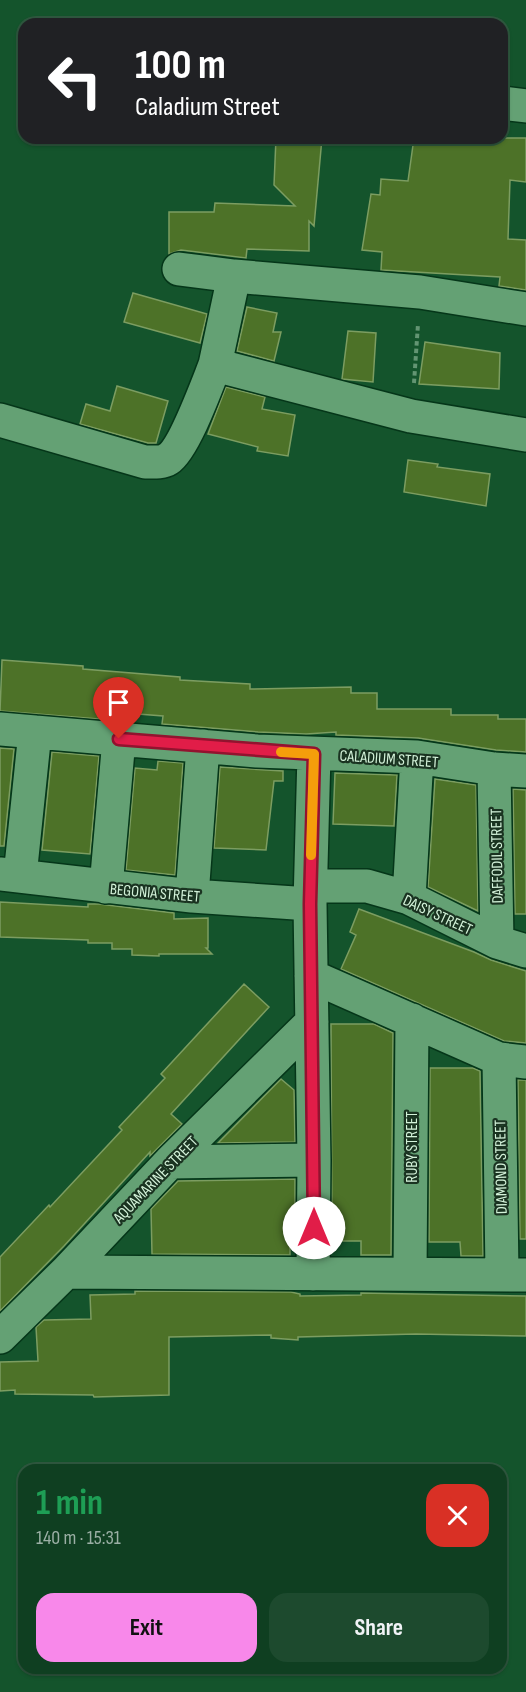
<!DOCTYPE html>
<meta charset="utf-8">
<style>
:root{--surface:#0f3f21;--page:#1d4a2e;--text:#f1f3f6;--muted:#9bafa5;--line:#2f583f;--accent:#f888ea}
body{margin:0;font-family:"Sofia Sans Condensed",sans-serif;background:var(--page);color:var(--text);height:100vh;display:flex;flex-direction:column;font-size:22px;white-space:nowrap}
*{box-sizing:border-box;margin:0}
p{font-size:20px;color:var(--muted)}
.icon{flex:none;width:33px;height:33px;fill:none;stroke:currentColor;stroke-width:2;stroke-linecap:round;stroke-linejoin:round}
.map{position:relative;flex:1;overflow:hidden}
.drawer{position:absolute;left:18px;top:1464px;width:489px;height:210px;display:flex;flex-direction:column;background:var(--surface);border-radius:18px;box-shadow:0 2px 4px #0004,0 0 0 2px var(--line)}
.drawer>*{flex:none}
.hud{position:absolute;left:18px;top:18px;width:490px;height:126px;border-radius:18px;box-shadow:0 2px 4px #0004,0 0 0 2px var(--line);background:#202124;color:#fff;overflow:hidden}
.pin{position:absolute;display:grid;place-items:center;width:51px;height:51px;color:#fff;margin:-62px -26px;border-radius:50% 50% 50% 0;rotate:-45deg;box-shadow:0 0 6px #0007}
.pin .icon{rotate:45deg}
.me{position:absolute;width:66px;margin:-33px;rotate:0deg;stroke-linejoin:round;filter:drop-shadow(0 0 4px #0008)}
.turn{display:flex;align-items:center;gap:21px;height:126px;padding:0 18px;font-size:27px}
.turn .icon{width:78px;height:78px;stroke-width:2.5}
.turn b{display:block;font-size:42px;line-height:51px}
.round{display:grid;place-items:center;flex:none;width:63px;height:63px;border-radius:18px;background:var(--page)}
.overview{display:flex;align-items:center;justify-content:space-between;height:102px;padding:0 18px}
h1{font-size:36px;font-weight:700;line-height:45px;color:#1e9e55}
.action{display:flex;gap:12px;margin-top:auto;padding:12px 18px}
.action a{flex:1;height:69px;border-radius:18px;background:var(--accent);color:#111;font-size:24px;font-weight:700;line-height:69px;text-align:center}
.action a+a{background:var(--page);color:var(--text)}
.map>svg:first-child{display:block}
.building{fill:#4d7228;stroke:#7c9d61;stroke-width:1.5}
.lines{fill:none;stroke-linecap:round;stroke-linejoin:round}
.minor-casing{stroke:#053619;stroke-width:36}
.path{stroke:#639573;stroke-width:4;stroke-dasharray:4.5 3;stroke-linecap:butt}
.minor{stroke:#64a174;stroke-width:33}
.route-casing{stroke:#92132f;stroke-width:15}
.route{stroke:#e11d48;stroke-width:10}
.slow{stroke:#f59e0b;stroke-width:10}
.labels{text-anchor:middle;stroke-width:4.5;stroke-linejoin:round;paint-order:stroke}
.street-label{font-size:16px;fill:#d4f3da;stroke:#1a3321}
</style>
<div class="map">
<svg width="526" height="1692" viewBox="0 0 526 1692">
<rect width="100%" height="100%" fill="#14542c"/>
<!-- building -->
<path class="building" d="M276,138H322L314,226L309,221V251L247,249L246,258L181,250L169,254V212H214L215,203L295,206L274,185Z
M414,138H526V182L510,180L508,239L526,240V290L499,286L500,277L381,270L382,252L362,250L371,194L380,195L381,179L408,181Z
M133,293L207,314L200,343L124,322Z
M247,307L277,313L273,332H281L274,361L237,351Z
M348,331L376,333L373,382L342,379Z
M425,342L500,353L499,389L419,384Z
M117,386L168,401L156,443H148L80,424L86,404L110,411Z
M226,387L265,397L262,409L295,415L288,456L257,451L258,447L208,434Z
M408,460L438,464L437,467L490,474L486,506L404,492Z
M2,660L83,666V669L180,677V680L250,684V689L351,687V693H377V709H451V715H498V719H526V752L496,750L418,738L336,735V732L306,734L258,732L162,724L163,716L112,712L111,720L0,711Z
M0,748L14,749L4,846H0Z
M52,752L99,756L90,854L42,850Z
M158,761L183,763L175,875L126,870L135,768L157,770Z
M220,767L283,771V781H274L266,850L214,848Z
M335,773L397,775L394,826L333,824Z
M435,779L476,785L478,911L428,887Z
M513,789L526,790V914H515Z
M0,902L88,907V904H99L174,913V919L208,918V948H206L212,954H159V956L132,955V949H112V943H88V940L0,937Z
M359,909L474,952L491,960L526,971V1043L504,1041L341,969L356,935L350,932Z
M244,984L269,1007L171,1114L182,1124L150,1156V1152L64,1246L0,1311V1257L49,1205L50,1207L122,1130L119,1127L165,1078L161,1074Z
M331,1024H374L393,1033L391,1255H361V1241H332Z
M430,1068H473L480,1071L483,1256H461L460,1242H429Z
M281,1079L294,1090L295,1142L218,1143Z
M518,1080H526V1239H520Z
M295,1179V1242H290V1255L152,1254L151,1209L178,1181Z
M135,1291L291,1292L300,1294V1296L361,1295V1293L526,1296V1336L416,1334L298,1337V1340L271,1338V1335L169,1337V1395L94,1397L93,1395L15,1394V1390L0,1391V1362L38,1361L36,1327L44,1320L91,1319L90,1295L135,1294Z"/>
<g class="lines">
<!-- minor casing -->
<g class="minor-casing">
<path id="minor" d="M502,103L526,106
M179,269L234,276L420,292L526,309
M234,276L215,365L411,416L526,435
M0,420L145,462C152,462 162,463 168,459C184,449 207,385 215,365
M0,729L257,751L417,757L494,769L526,771
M494,769L497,942
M0,874L192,896L310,904
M20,876L35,732
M311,886H367L409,898L497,942L526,951
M106,887L119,739
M192,896L203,746
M409,898L417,757
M311,976L499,1059L526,1062
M499,1059L502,1274
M170,1162L314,1160
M66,1272L526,1275
M313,1274L314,1160L310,904L314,754
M410,1274L412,1020
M0,1337L66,1272L170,1162L312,1022"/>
</g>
<!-- path -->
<path class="path" d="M414,383L418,324"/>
<!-- minor -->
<use href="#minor" class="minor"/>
</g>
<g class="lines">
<!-- route casing -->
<g class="route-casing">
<path id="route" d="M119,739L314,754L310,904L314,1228"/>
</g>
<!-- route -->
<use href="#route" class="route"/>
<!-- slow -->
<path class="slow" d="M281,752L314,754L311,855"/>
</g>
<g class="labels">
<!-- street labels -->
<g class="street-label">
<text transform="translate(389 758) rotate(4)" y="6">CALADIUM STREET</text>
<text transform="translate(496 856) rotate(-91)" y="6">DAFFODIL STREET</text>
<text transform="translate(155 892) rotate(5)" y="6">BEGONIA STREET</text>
<text transform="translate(438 914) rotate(25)" y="6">DAISY STREET</text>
<text transform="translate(411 1147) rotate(-90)" y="6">RUBY STREET</text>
<text transform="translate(500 1167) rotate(-91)" y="6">DIAMOND STREET</text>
<text transform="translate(155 1179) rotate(-46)" y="6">AQUAMARINE STREET</text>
</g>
</g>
</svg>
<div class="pin" style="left:119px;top:739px;background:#d93025"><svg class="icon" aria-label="arrive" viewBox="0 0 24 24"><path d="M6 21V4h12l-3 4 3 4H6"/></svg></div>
<svg class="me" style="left:314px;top:1228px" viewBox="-20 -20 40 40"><circle r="19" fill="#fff"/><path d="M0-13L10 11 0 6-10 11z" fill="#e11d48"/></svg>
<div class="hud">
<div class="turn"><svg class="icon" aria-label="left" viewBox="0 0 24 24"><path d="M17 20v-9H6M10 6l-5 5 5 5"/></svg><div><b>100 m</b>Caladium Street</div></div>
</div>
<section class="drawer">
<div class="overview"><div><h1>1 min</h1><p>140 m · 15:31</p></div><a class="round" style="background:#d93025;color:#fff"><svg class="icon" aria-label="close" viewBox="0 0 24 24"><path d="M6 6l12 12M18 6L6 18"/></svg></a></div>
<div class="action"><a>Exit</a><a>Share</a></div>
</section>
</div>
